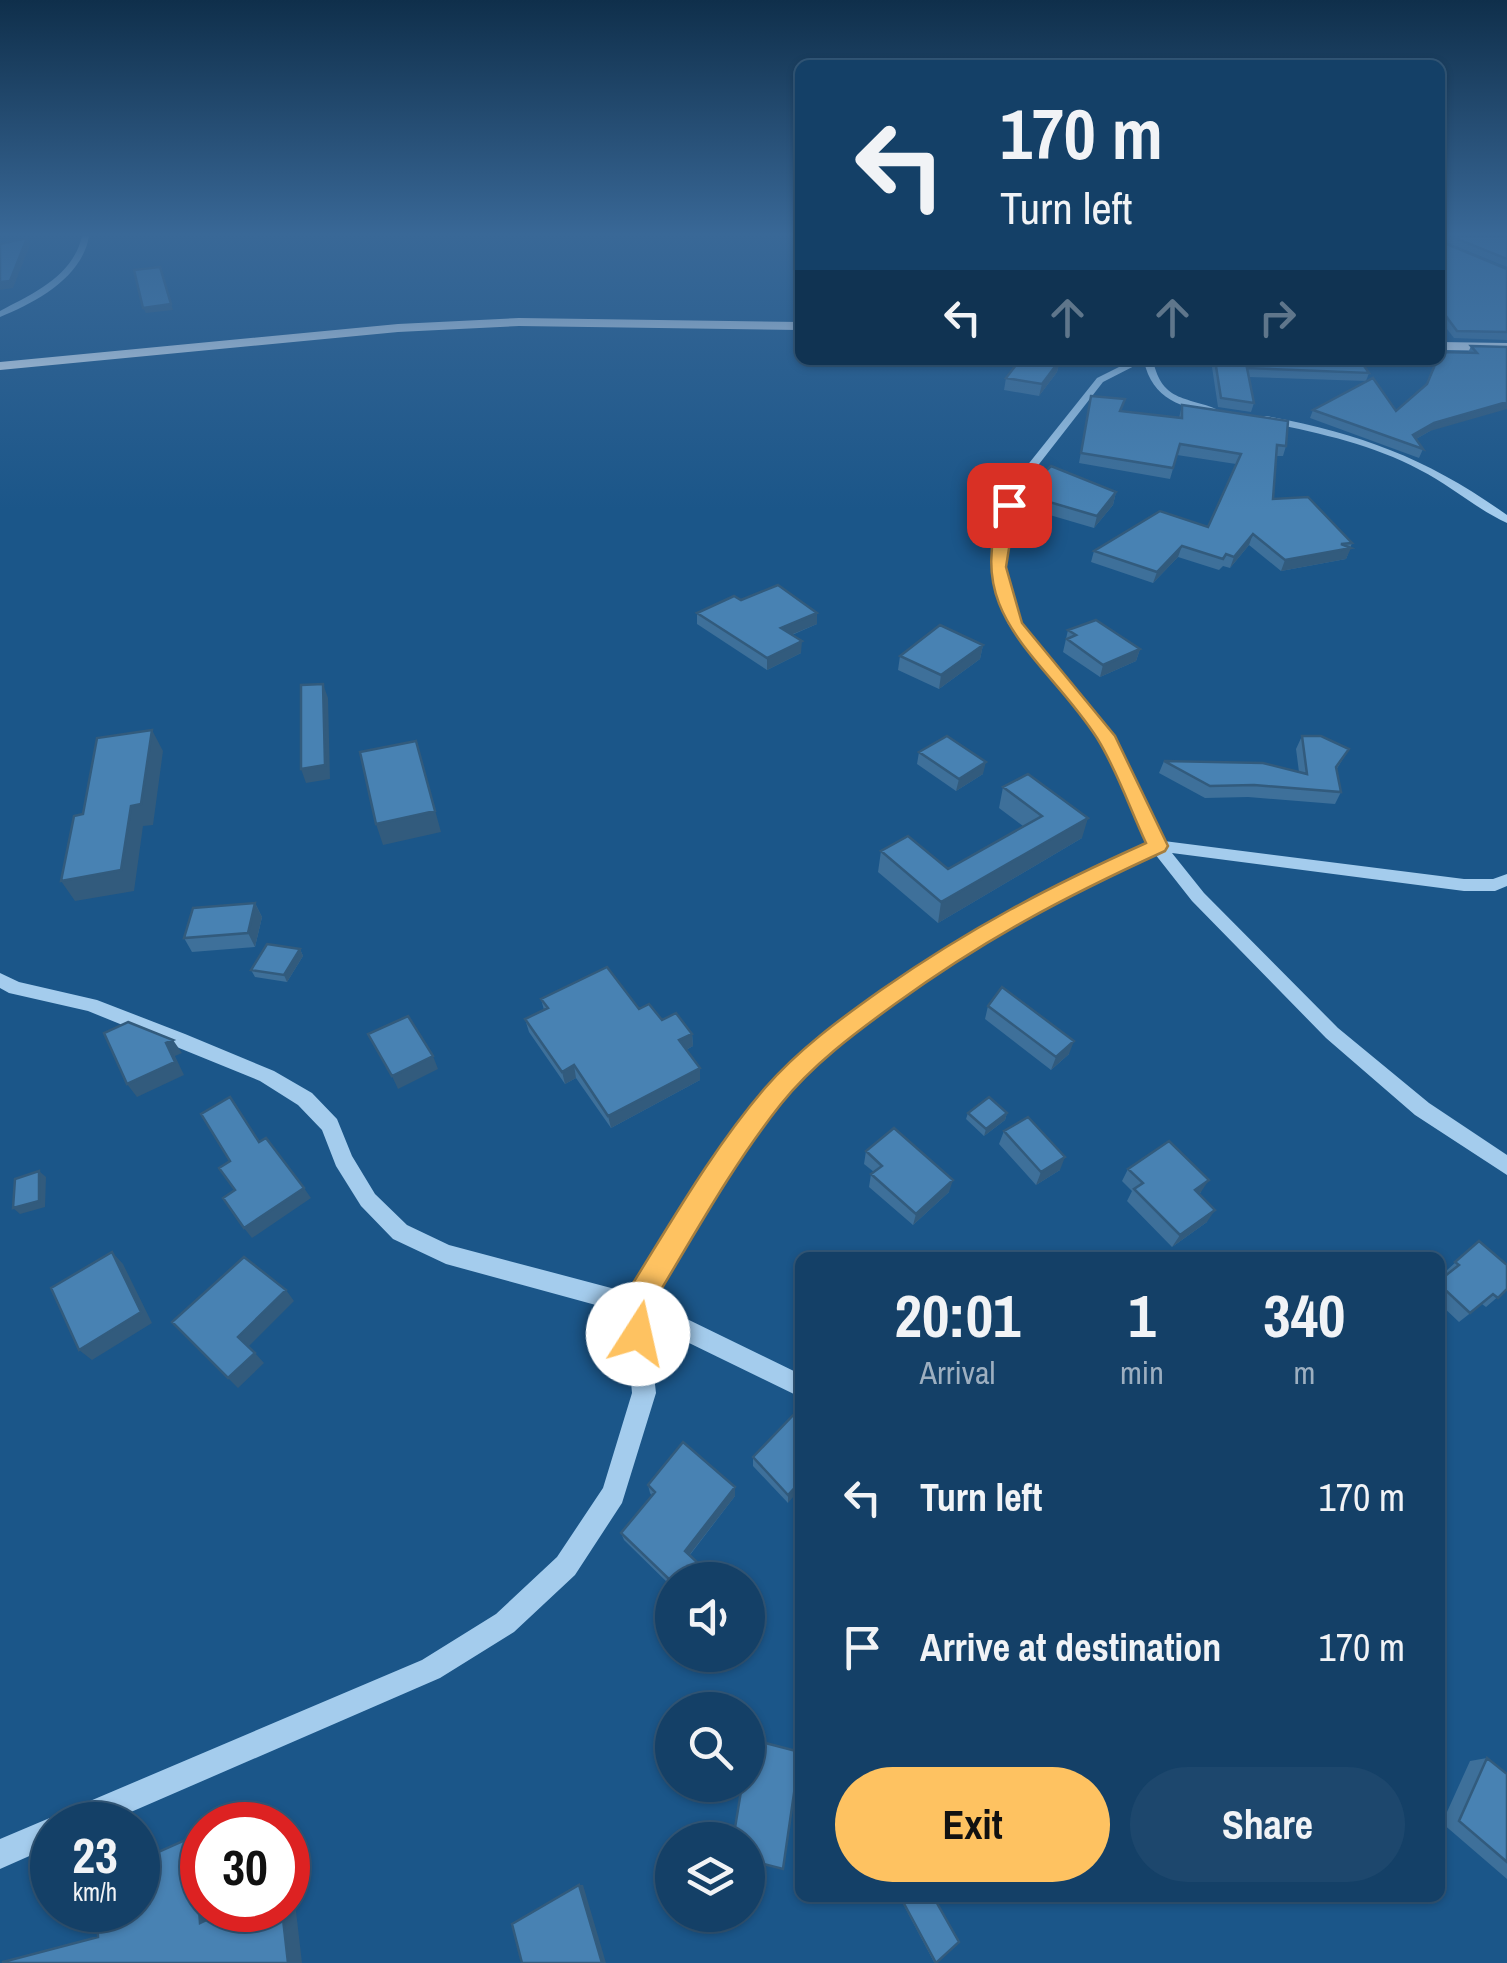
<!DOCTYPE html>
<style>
:root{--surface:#144067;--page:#1d476d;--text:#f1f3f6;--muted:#9dafc0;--line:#33597b;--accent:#fec261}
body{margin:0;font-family:"Archivo Narrow",sans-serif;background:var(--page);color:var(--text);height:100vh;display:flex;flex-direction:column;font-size:38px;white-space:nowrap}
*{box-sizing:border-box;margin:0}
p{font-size:32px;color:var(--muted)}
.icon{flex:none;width:55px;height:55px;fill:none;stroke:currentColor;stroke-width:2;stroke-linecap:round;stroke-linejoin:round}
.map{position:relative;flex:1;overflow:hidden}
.panel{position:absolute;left:795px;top:1252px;width:650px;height:650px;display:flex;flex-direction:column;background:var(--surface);border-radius:15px;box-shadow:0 2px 8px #0004,0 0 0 2px var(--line)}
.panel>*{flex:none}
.banner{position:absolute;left:795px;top:60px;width:650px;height:305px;border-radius:15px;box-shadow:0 2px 8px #0004,0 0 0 2px var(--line);background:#144067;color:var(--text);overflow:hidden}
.buttons{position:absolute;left:655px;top:1562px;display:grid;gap:20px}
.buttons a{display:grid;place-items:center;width:110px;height:110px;border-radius:50%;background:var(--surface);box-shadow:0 2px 8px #0004,0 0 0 2px var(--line);font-size:50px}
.speed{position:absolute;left:30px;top:1802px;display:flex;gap:20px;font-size:50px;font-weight:700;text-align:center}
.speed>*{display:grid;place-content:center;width:130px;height:130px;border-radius:50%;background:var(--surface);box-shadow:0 2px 8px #0004,0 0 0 2px var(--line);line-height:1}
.speed small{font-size:25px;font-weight:400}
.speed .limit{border:15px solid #d22;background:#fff;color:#111}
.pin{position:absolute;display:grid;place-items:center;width:85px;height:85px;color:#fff;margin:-42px;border-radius:20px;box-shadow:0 5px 15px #0006}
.me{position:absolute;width:110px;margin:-55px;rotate:10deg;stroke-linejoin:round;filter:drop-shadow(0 0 8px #0008)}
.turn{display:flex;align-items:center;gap:35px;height:210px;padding:0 40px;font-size:45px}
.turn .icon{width:130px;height:130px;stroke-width:2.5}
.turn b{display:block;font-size:70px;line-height:85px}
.lanes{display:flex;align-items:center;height:95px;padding:0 40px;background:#0003;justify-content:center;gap:50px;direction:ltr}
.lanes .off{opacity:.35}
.eta{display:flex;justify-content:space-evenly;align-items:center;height:170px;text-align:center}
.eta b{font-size:60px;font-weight:700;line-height:70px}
.button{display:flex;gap:20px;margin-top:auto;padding:20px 40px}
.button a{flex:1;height:115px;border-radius:60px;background:var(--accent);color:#111;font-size:40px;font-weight:700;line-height:115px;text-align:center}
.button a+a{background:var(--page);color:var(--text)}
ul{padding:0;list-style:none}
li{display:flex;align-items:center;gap:30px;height:150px;padding:0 40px}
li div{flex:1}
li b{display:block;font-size:38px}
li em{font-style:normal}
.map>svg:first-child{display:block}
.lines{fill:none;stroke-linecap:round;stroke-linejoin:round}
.minor{fill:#a4cced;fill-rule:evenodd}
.major{fill:#eaf4ff;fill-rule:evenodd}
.wall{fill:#3e709a}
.shaded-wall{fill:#325b7d}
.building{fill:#4882b3;stroke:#325b7d;stroke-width:2.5}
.route{fill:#fec261;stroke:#a57e3f;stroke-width:2.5}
</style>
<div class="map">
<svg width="1507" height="1963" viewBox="0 0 1507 1963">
<rect width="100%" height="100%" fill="#1b5689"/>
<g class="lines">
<!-- minor -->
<path class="minor" d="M82,236H89C82,278 36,302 0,317V311C34,293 73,276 82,236Z
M1133,360H1153C1162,404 1189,396 1221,411L1216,414C1182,408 1152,399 1144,361L1103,382L1036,468L1015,505L1004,567L1020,623L1113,736L1164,841L1464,879H1493L1507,874V886L1495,891H1464L1172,853L1204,893L1338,1028L1429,1103L1507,1155V1175L1415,1115L1326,1038L1192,901L1155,854C1020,916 886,988 783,1098C731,1154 690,1236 650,1301L800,1374V1397L648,1323L656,1393L622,1503L575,1575L514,1632L440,1678L101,1825H52V1846L0,1869V1839L52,1817L55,1818L57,1815L422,1660L496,1614L557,1557L603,1488L632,1393L625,1313L446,1264L393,1239L361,1206L336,1166L322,1130L298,1105L260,1081L88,1011L9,993L0,988V973L19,982L97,1000L185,1034L274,1071L312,1093L337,1119L352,1156L375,1194L407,1225L449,1245L630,1293L717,1156L768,1088L840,1022L957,940L1049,889L1149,844L1100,737L1008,624L992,567L1003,505L1026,467L1097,378Z
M1266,416C1362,434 1427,458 1507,515V523C1478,510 1450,485 1420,470C1370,443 1317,433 1262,421V417Z"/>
<!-- major -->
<path class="major" d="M519,318L800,322V330L519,326L398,332L0,370V362L398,324Z
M1440,342L1507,343V351L1440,350Z"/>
</g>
<!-- wall -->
<path class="wall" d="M1440,236H1507V267L1441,240L1442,242L1507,269V340L1454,338L1440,320Z
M1471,346L1507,347L1430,431L1416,439L1423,449L1419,458L1310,418L1313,410L1396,411L1468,353Z
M1060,360L1057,372L1039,396L1004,390L1006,378Z
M1180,360H1360L1369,373L1366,381L1249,377L1254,403L1251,412L1218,407L1212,367L1180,366Z
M1091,396L1121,411L1179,418L1182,405L1286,446L1283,456H1276L1273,499L1352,543L1346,559L1281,571L1249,545L1230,568L1223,566L1219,570L1178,557L1153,583L1091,562L1094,551L1208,527L1236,464L1177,455L1170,479L1079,463Z
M1116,492L1113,505L1094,528L1019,506L1022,494Z
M741,600L817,624L792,635L801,653L767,670L697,624V613Z
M1068,630L1140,649L1136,661L1100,677L1063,652Z
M983,645L980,659L939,689L898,670L900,656Z
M1302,736L1349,749L1336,770L1341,792L1335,804L1248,797L1205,798L1159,773L1164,761L1299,772L1296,749Z
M919,752L983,774L956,791L917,764Z
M1003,787L1082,838L938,923L878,872L881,851L948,869L1023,826L999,808Z
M255,903L262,917L255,947L192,952L184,938Z
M300,949L303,956L287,982L255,977L251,970Z
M541,999L639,1009L692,1034L693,1046L686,1050L700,1080L611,1128L576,1078L565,1084L529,1032L525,1019L544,1010Z
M988,1006L1069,1054L1051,1070L985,1019Z
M968,1113H1007L1005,1120L984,1136L966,1119Z
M1004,1131L1060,1170L1036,1185L999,1144Z
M866,1151L949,1192L913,1225L869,1187L871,1174L874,1172L864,1164Z
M1128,1169L1201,1192L1199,1194L1207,1222L1172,1247L1127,1201L1132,1191L1122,1181Z
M1479,1241L1507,1289L1486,1307L1482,1304L1459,1322L1440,1304V1280L1448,1274L1445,1272Z
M800,1408L788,1503L753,1466V1457Z
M648,1485L735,1496L690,1555L672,1580V1587L624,1540L621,1533L652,1496L650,1493Z
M1487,1758L1507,1774V1879L1442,1823L1470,1761Z
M900,1898H934L936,1963L934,1962Z"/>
<!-- shaded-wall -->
<path class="shaded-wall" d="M27,238L30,245L13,288L0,290V282Z
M160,267L173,310L146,313L143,308Z
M1060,360L1057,372L1039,396L1042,384Z
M1507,402V409L1430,431L1409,443L1413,435L1434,423Z
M1116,492L1113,505L1094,528L1097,516Z
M1253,534L1249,545L1230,568L1234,557Z
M1182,546L1178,557L1153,583L1157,572Z
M1351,548L1346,559L1281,571L1285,560Z
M817,613V624L781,639V628Z
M802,641L801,653L767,670V658Z
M983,645L980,659L939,689L941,675Z
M1140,649L1136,661L1100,677L1103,665Z
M323,684L328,698L330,779L306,783L301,769Z
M152,730L163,751L153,825L143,826L134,891L75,901L61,881L131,806Z
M416,741L441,832L383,845L376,824Z
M986,762L983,774L956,791L959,779Z
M1088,818L1082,838L938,923L941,902Z
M255,903L262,917L255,947L248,933Z
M300,949L303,956L287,982L284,975Z
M692,1034L693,1046L680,1053L679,1040Z
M173,1040L182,1053L175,1056L184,1075L137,1097L127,1084L166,1043Z
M1074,1041L1069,1054L1051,1070L1056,1057Z
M433,1056L438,1069L398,1089L392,1076Z
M574,1065L576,1078L565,1084L562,1072Z
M700,1068V1080L611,1128L608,1116Z
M1007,1113L1005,1120L984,1136L986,1129Z
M1065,1157L1060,1170L1036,1185L1041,1172Z
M39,1171L46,1177L45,1207L20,1214L13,1208Z
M953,1180L949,1192L913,1225L916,1214Z
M1209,1180L1201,1192L1187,1202L1195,1190Z
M304,1188L311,1198L252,1238L244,1228Z
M1215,1210L1207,1222L1172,1247L1180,1235Z
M112,1252L123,1264L152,1323L92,1360L79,1350Z
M286,1290L294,1301L248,1347L238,1337Z
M255,1353L264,1363L238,1388L228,1378Z
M800,1482V1489L788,1503V1495Z
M735,1487V1496L687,1558L685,1551Z
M194,1836H202V1910H215L216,1922L200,1923Z
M288,1885H293L302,1963H288L282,1910H288Z
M579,1885H583L606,1963H602Z"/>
<!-- building -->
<path class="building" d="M1440,236L1442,242L1507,269V332L1457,331L1440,308Z
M1450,236H1507V259Z
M27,238L10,281L0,282V244Z
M160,267L171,304L143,308L134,270Z
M1471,346L1507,347V402L1434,423L1413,435L1423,449L1313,410L1373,378L1396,411L1427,384L1437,360H1440L1441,352L1477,353Z
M1020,360H1060L1042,384L1006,378Z
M1215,360H1360L1369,373L1247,368L1254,403L1221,398Z
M1091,396L1125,399L1120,411L1182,418V405L1288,421L1286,446L1277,445L1273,499L1308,497L1352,543L1341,544L1351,548L1285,560L1253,534L1234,557L1226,554L1223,559L1182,546L1157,572L1094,551L1160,511L1208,527L1241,454L1180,444L1173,468L1081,453Z
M1051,466L1116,492L1097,516L1022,494Z
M778,585L817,613L781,628L802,641L767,658L697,613L734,596L741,600Z
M1096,620L1140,649L1103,665L1067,639L1076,635L1068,630Z
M940,625L983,645L941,675L900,656Z
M323,684L325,765L301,769V685Z
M152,730L141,804L131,806L121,870L61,881L74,816L83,814L97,738Z
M947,736L986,762L959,779L919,752Z
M1302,736H1321L1349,749L1336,767L1341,792L1254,785L1210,786L1164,761L1263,763L1307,774Z
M416,741L435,811L376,824L360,752Z
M1028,774L1088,818L941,902L881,851L908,836L948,869L1042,816L1003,787Z
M255,903L248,933L184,938L193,908Z
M267,944L300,949L284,975L251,970Z
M607,967L639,1009L649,1004L662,1020L676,1013L692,1034L679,1040L700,1068L608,1116L574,1065L562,1072L525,1019L548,1008L541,999Z
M1002,987L1074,1041L1056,1057L988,1006Z
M408,1016L433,1056L392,1076L368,1034Z
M128,1022L173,1040L166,1043L175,1062L127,1084L104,1033Z
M230,1097L259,1142L266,1138L304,1188L244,1228L223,1198L235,1190L219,1168L230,1161L201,1114Z
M989,1097L1007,1113L986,1129L968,1113Z
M1028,1117L1065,1157L1041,1172L1004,1131Z
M894,1128L953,1180L916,1214L871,1174L882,1166L866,1151Z
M1169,1141L1209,1180L1195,1190L1215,1210L1180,1235L1134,1189L1143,1183L1128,1169Z
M39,1171V1201L13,1208L15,1179Z
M1479,1241L1507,1265V1289L1498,1298L1493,1294L1470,1313L1440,1285V1280L1459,1265L1455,1262Z
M112,1252L141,1312L79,1350L51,1288Z
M244,1257L286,1290L238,1337L255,1353L228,1378L172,1322Z
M800,1408V1482L788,1495L753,1457Z
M683,1442L735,1487L685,1551L712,1576L708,1580H672V1582L621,1533L655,1492L648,1485Z
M750,1739L800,1752L783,1869L748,1860V1840H733L742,1785H748V1751Z
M1487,1758L1507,1774V1862L1459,1821Z
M194,1836L200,1923L227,1910H282L288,1963H3V1962L98,1937L97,1910H138V1861Z
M579,1885L602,1963H522L512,1924Z
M901,1898H934L959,1942L936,1963Z"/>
<!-- sky -->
<linearGradient id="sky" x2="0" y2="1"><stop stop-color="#0f2f4b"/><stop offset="0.46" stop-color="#396897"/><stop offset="1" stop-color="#396897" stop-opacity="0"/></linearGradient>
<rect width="1507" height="510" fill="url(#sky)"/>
<!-- route -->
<path class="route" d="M1004,502L1016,505L1006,567L1022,623L1115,736L1168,846L1165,851C1064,897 985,939 895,1004C855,1033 812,1065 781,1104C731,1167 692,1239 650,1308L653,1334L648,1344L638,1349L628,1344L621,1306L625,1296C669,1226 711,1151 765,1088C798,1050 840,1019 881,990C970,928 1048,887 1146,843C1130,809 1117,770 1097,738C1045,657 958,614 1004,502Z"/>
</svg>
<div class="buttons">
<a><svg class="icon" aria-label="sound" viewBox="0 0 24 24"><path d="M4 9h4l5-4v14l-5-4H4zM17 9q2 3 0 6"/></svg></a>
<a><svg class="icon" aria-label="search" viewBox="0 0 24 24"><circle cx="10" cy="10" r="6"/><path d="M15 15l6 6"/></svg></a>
<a><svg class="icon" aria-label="layers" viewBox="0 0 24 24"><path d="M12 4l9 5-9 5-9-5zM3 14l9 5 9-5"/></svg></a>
</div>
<div class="speed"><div>23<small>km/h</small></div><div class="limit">30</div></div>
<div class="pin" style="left:1009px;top:505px;background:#d93025"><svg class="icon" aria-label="arrive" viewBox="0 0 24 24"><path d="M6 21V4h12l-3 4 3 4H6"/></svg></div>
<svg class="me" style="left:638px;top:1334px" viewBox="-20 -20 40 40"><circle r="19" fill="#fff"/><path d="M0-13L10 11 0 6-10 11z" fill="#fec261"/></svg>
<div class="banner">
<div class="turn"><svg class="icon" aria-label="left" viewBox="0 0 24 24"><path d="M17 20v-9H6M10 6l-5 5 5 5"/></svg><div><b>170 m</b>Turn left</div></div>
<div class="lanes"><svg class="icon" aria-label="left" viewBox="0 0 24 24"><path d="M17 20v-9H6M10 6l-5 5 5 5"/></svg><svg class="icon off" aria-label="ahead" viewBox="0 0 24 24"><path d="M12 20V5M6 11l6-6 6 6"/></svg><svg class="icon off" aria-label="ahead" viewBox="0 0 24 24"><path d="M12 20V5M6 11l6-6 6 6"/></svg><svg class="icon off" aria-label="right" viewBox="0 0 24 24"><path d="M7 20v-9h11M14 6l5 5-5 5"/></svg></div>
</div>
<section class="panel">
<div class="eta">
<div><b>20:01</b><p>Arrival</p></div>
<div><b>1</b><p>min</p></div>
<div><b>340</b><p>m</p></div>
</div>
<ul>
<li><svg class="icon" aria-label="left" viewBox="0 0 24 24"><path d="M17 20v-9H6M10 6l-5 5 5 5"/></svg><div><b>Turn left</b></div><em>170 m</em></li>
<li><svg class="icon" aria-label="arrive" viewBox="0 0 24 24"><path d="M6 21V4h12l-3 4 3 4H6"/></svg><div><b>Arrive at destination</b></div><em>170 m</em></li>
</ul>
<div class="button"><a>Exit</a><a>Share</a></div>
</section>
</div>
